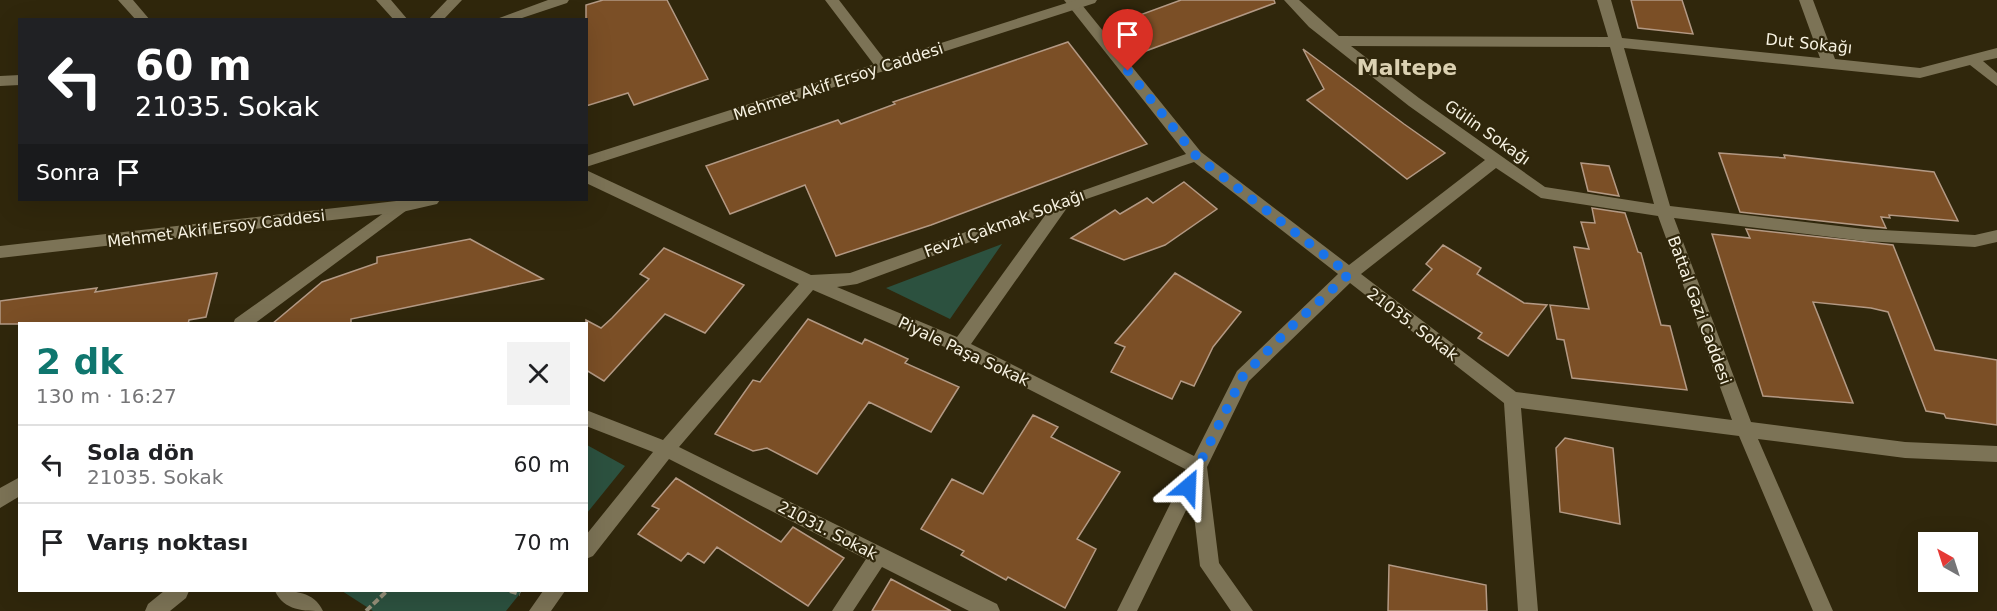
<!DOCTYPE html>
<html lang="tr">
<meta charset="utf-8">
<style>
:root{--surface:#fff;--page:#f2f2f2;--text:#202124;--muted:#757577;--line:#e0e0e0;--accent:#0f766e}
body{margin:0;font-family:"DejaVu Sans",sans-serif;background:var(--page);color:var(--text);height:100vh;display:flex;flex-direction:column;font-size:22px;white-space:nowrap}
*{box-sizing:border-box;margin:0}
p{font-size:20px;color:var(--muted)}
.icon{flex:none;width:33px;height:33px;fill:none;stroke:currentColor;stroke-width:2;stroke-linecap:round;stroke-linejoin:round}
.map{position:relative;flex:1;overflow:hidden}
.details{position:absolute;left:18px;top:322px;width:570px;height:270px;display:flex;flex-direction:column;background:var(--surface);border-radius:0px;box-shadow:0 6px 24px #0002}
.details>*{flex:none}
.banner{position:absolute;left:18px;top:18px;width:570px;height:183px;border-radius:0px;box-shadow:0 6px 24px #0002;background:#202124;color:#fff;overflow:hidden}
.needle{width:39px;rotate:321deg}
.controls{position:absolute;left:1918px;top:532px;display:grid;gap:12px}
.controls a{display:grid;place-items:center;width:60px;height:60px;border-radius:0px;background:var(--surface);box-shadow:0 6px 24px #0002;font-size:30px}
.pin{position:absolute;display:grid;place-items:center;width:51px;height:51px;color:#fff;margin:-62px -26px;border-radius:50% 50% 50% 0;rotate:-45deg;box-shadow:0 0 6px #0007}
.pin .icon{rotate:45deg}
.me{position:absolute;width:66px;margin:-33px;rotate:26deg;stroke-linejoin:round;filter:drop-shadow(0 0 4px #0008)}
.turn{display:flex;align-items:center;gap:21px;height:126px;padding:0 18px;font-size:27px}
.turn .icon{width:78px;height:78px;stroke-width:2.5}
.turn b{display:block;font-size:42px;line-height:51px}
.then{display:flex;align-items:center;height:57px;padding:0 18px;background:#0003;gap:12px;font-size:22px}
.round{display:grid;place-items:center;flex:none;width:63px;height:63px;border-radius:0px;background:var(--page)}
.head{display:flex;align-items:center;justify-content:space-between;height:102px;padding:0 18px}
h1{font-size:36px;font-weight:700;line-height:45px;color:var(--accent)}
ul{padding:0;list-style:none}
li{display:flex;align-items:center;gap:18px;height:78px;padding:0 18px;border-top:2px solid var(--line)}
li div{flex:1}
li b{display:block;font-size:22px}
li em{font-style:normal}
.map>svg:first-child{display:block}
.green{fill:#2c513f}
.building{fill:#7b4f26;stroke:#b39984;stroke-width:1.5}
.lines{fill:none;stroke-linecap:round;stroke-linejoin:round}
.path{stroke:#958f79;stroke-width:4;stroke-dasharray:7 3;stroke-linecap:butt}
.minor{fill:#7c7356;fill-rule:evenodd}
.secondary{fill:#7c7356;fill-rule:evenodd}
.route{stroke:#1a73e8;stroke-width:10;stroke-dasharray:0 18}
.labels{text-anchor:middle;stroke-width:4.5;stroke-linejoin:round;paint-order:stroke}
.street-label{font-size:16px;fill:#f7f2e2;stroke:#30270c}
.district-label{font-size:22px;font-weight:bold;fill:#dbd1b2;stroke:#30270c}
</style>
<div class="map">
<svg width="1997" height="611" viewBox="0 0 1997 611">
<rect width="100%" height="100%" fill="#30270c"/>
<!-- green -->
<path class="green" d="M1002,244L950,319L886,288Z
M587,445L625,466L587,513Z
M342,591H522L506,611H373Z"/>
<!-- building -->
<path class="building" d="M603,0H667L708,79L634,105L628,93L586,106V5Z
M1181,0H1274L1275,3L1143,52L1118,23Z
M1631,0H1682L1693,34L1638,28Z
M1068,42L1147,144L931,225L836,256L805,185L730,214L706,166L838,120L841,124L895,104L893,102Z
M1303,49L1404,124L1445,153L1407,179L1307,100L1324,89Z
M1719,153L1785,158L1784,155L1934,172L1958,221L1889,215L1890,218L1881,217L1886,228L1740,212Z
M1581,163L1609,166L1619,196L1588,191Z
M1184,182L1217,209L1165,245L1124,260L1071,238L1115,210L1120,214L1147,198L1153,203Z
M1592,208L1625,213L1638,252L1641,253L1661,325L1670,326L1687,390L1572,378L1564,340L1557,339L1550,305L1589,309L1574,247L1589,249L1581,222L1595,223Z
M1746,229L1893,245L1935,350L1997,360V425L1946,418L1944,414L1926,411L1888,312L1871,308L1813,302L1853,403L1763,396L1712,234L1750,238Z
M470,239L543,279L351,319V324H272L322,282L377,263V257Z
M1443,245L1481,268L1477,274L1524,303L1547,305L1508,356L1478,338L1482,333L1413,290L1432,269L1426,264Z
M664,248L744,285L705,333L665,314L604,381L586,370V320L601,328L612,318L649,279L640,274Z
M217,273L206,317L189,320L188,324H0V301L97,288L95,292Z
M1175,273L1241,312L1213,347L1194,386L1181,381L1172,399L1111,372L1125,347L1115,343Z
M808,319L862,344L865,339L908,359L905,363L959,387L931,432L869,402L817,474L767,448L753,451L715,434L753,380L760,382Z
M1033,415L1058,427L1051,437L1120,472L1077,539L1096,549L1065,608L1008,577L1006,580L961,555L964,551L921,529L952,479L983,494Z
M1565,438L1613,448L1620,524L1560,512L1556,448Z
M676,478L781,542L793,527L844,558L808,606L717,547L704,563L688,553L681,561L638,534L659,509L652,506Z
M1389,565L1486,585L1487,611H1388Z
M891,579L951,611H872Z"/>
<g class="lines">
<!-- path -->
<path class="path" d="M510,591L520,594
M366,611L387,591"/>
<!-- minor -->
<path class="minor" d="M118,0H133L150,20H136Z
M376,0H391L408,20H394Z
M447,0H462L443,20H428Z
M548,0H569L567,3L516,20H494Z
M825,0H839L888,64V70H878Z
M1064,0H1078L1201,152L1349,265L1485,160L1409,106L1309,27L1284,0H1299L1339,36L1608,37L1597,0H1611L1622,38L1820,58L1799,0H1813L1835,59L1920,68L1997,48V58L1983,61L1997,73V86L1970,65L1920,78L1624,48L1670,206L1864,229L1975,235L1997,230V242L1975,247L1864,241L1674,218L1751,422L1905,442L1997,446V462L1905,458L1758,439L1833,611H1813L1739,436L1521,408L1538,611H1518L1504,403L1350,283L1249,381L1207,467L1219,563L1253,611H1231L1200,566L1192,498L1137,611H1117L1187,470L954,351L813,290L679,447L997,604L1000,611H969L882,567L853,611H832L866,559L669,459L593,556L586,559V535L653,452L586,426V410L663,440L799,284L586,183V170L811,275L850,273L1186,154ZM1351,46L1610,47L1654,204L1545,187L1419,98ZM1194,162L1338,274L1237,371L1194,456L971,344L1069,205ZM1496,168L1541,198L1658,216L1732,420L1516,392L1361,274ZM1046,214L957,337L837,287L857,284Z
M20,75V85L0,86V76Z
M402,200L410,206L407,210L254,324H233L235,319Z
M20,477V496L0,508V488Z
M164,591H189L186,598L170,611H145L148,604Z
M275,591C294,591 314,591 323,611C304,611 284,611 275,591Z
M543,591H565L551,611H529Z"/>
<!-- secondary -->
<path class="secondary" d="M1076,0H1097L1095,3L586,167V156Z
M405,200H440L437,204L402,212L0,258V246Z"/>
</g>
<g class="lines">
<!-- route -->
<path class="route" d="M1128,71L1196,156L1349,274L1292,326L1243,376L1188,487"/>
</g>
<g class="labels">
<!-- street labels -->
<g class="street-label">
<text transform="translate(1809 43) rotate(6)" y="6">Dut Sokağı</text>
<text transform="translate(838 81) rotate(-18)" y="6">Mehmet Akif Ersoy Caddesi</text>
<text transform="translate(1488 132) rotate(35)" y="6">Gülin Sokağı</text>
<text transform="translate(1004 223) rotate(-20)" y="6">Fevzi Çakmak Sokağı</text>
<text transform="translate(216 228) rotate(-7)" y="6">Mehmet Akif Ersoy Caddesi</text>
<text transform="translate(1700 310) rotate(70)" y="6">Battal Gazi Caddesi</text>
<text transform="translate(1413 324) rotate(37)" y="6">21035. Sokak</text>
<text transform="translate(964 351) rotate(25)" y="6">Piyale Paşa Sokak</text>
<text transform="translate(828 530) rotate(27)" y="6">21031. Sokak</text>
</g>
<!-- district labels -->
<g class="district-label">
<text x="1407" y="75">Maltepe</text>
</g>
</g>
</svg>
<div class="controls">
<a><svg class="needle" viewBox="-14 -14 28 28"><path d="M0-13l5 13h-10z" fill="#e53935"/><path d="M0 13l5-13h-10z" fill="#757577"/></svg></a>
</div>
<div class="pin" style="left:1128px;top:71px;background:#d93025"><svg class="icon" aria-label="arrive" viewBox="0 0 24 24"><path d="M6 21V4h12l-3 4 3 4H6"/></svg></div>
<svg class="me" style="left:1188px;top:487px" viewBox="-20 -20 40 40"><path d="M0-17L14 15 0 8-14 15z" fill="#1a73e8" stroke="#fff" stroke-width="4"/></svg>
<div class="banner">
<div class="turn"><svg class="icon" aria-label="left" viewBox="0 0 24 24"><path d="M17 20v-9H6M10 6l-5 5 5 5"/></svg><div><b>60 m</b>21035. Sokak</div></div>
<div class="then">Sonra<svg class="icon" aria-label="arrive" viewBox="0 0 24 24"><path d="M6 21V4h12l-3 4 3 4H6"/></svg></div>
</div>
<section class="details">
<div class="head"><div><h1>2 dk</h1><p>130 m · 16:27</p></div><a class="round"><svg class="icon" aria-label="close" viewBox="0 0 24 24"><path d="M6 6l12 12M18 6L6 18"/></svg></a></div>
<ul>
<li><svg class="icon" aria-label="left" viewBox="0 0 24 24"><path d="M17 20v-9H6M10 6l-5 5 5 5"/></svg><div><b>Sola dön</b><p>21035. Sokak</p></div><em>60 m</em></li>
<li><svg class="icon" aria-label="arrive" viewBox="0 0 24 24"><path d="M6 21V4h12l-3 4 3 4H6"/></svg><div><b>Varış noktası</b></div><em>70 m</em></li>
</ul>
</section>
</div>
